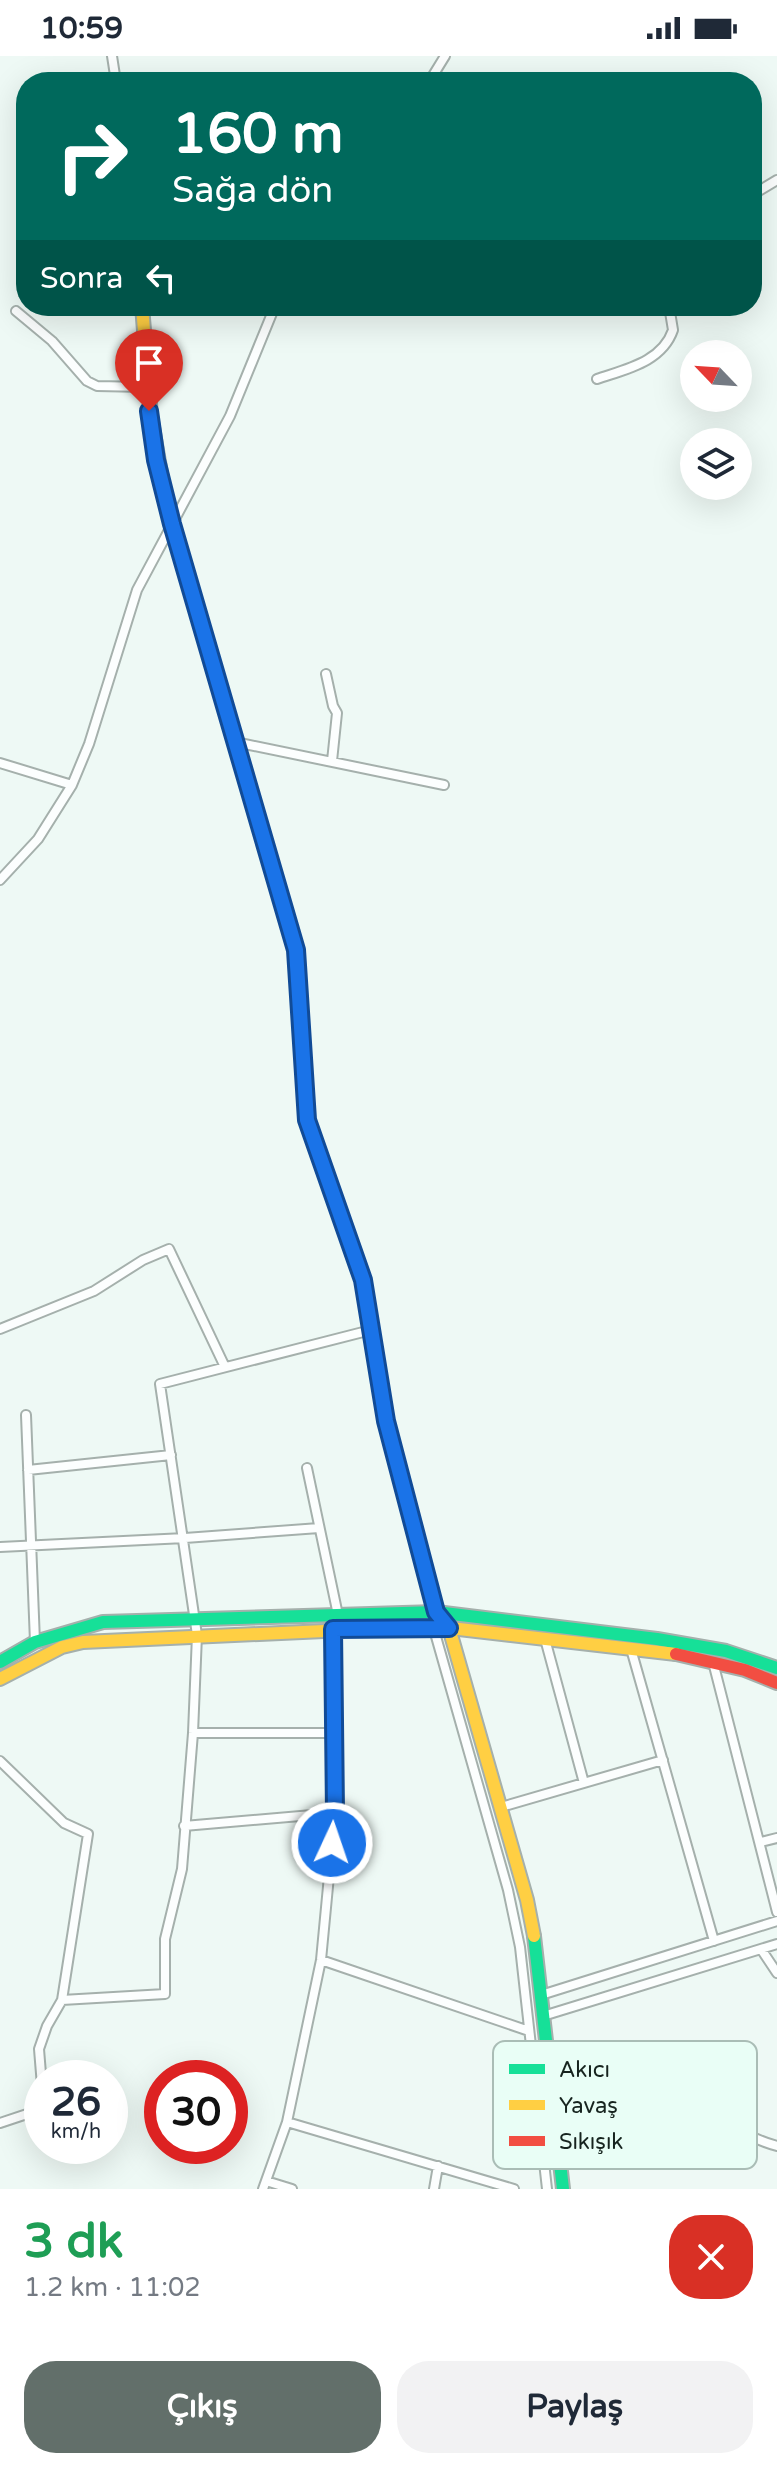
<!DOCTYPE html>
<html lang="tr">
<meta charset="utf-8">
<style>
:root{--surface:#fff;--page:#f2f2f3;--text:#1f2937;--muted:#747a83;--accent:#626f6a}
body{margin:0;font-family:"Varela Round",sans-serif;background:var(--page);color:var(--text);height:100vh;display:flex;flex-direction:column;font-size:30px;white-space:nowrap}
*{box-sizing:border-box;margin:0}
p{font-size:26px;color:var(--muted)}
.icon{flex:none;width:44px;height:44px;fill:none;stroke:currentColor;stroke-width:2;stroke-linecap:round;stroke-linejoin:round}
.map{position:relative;height:2133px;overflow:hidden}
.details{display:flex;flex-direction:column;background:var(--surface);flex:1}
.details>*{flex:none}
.guide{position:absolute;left:16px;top:16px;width:746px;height:244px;border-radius:32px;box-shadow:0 8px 32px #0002;background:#00695c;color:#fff;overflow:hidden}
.needle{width:52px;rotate:295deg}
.controls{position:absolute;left:680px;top:284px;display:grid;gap:16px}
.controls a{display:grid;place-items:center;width:72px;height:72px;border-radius:50%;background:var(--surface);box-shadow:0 8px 32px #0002;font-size:40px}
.speed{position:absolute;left:24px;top:2004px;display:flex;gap:16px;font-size:40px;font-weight:700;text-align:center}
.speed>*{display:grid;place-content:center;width:104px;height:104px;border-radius:50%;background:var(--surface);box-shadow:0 8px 32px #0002;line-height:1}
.speed small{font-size:20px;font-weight:400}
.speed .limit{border:12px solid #d22;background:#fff;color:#111}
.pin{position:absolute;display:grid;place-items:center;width:68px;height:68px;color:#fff;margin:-82px -34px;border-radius:50% 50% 50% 0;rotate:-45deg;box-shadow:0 0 8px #0007}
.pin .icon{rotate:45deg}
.me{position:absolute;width:88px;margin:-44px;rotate:3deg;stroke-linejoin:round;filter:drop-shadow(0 0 6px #0008)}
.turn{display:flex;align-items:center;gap:28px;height:168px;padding:0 24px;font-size:36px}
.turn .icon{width:104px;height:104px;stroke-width:2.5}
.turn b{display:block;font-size:56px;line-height:68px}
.then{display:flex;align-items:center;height:76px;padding:0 24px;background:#0003;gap:16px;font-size:30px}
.round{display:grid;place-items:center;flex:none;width:84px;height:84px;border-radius:32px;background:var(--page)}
.summary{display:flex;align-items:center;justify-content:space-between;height:136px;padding:0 24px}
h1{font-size:48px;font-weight:700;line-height:60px;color:#1e9e55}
.button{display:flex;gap:16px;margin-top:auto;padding:16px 24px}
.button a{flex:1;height:92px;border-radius:32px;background:var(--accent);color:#fff;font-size:32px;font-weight:700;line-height:92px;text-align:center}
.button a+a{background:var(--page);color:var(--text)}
.status{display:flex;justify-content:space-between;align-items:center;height:56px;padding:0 40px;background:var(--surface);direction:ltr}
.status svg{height:22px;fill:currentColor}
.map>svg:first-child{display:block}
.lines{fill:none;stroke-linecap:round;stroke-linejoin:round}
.street-casing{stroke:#a5b0ac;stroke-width:12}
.fast-casing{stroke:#a5b0ac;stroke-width:16}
.slow-casing{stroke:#a5b0ac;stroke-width:16}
.jam-casing{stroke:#a5b0ac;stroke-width:16}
.street{stroke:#fcfefe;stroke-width:8}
.fast{stroke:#16e098;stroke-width:12}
.slow{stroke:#ffcf43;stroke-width:12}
.jam{stroke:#f24e42;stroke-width:12}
.route-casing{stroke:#114b97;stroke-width:20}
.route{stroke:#1a73e8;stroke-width:14}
.key{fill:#e9fef6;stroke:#aabdb6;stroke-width:2}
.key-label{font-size:22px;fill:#17241f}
</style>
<div class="status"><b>10:59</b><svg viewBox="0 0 49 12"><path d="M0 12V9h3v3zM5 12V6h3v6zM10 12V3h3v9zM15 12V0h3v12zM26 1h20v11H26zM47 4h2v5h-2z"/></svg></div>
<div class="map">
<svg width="777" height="2133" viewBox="0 0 777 2133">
<rect width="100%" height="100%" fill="#eef9f5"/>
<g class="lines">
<!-- street casing -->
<g class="street-casing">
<path id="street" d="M112,0L116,26
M429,26L445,0
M752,139L777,124
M16,255L52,285L87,325L97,330L145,331
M597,323C626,313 662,306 673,274L669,250
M326,618L333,650L337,657L332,705
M235,686L444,729
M0,707L72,729
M0,824L38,783L72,729L89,688L137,534L230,360L275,250
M0,1273L94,1235L143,1204L169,1193L225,1311
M26,1359L35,1586
M307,1412L338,1559
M28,1414L171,1399
M0,1491L185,1482L319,1472
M436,1556L433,1570L508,1834L520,1891L547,2133
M545,1583L584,1727
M631,1593L714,1885
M713,1606L777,1856
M193,1677H332
M0,1705L64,1767L88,1778L62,1944L47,1970L39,1993L42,2030
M501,1751L663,1704
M184,1770L335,1757
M761,1786L777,1782
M761,1893L777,1917
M321,1904L529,1975
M541,1939L777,1865
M62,1944L165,1938V1883L182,1813L193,1677L197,1579L160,1328L371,1274
M543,1960L777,1888
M551,2027L658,2008L703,1994C730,2014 713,2027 723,2051C732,2073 755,2084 777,2090
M287,2066L514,2133
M0,2067L42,2053
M266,2125L292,2133
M263,2133L287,2066L321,1904L335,1757L333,1573
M434,2133L438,2110"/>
</g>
<!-- fast casing -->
<g class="fast-casing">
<path id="fast" d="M234,683L296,894L307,1064L363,1224L378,1318
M0,1606L35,1586L103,1566L436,1556L657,1583L726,1595L777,1612
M534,1880L563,2133"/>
</g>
<!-- slow casing -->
<g class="slow-casing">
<path id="slow" d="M142,250L151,360L165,440L234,683
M444,1566L449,1572L527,1844L534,1880
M0,1623L62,1591L83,1586L433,1570L676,1598"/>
</g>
<!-- jam casing -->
<g class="jam-casing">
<path id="jam" d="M378,1318L386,1365L436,1556L444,1566
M676,1598L745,1614L777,1627"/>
</g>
<!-- street -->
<use href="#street" class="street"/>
<!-- fast -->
<use href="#fast" class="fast"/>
<!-- slow -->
<use href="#slow" class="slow"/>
<!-- jam -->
<use href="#jam" class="jam"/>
</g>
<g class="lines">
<!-- route casing -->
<g class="route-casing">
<path id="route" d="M149,355L156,404L172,468L296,894L307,1064L363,1224L386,1365L436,1556L449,1572L333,1573L335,1757L332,1787"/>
</g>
<!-- route -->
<use href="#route" class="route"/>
</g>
<!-- legend -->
<rect x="493" y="1985" width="264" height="128" rx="12" class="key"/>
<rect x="509" y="2008" width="36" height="10" fill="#16e098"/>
<rect x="509" y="2044" width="36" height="10" fill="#ffcf43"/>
<rect x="509" y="2080" width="36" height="10" fill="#f24e42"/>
<g class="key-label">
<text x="559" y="2021">Akıcı</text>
<text x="559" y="2057">Yavaş</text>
<text x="559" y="2093">Sıkışık</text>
</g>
</svg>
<div class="controls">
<a><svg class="needle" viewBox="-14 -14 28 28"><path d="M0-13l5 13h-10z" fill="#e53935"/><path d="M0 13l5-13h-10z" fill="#747a83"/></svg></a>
<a><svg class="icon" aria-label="layers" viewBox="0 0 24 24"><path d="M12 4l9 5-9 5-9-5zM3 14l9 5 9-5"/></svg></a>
</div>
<div class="speed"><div>26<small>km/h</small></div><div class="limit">30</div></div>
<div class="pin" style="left:149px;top:355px;background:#d93025"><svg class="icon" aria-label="arrive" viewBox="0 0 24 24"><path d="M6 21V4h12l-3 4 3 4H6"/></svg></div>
<svg class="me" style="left:332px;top:1787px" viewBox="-20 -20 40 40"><circle r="17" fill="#1a73e8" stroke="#fff" stroke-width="3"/><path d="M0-11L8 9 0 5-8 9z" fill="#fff"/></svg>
<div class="guide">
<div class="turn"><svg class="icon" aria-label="right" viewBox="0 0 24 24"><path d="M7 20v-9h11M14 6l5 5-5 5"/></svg><div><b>160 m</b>Sağa dön</div></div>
<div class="then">Sonra<svg class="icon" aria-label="left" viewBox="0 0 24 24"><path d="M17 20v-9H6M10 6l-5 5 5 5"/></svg></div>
</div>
</div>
<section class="details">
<div class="summary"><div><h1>3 dk</h1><p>1.2 km · 11:02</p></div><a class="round" style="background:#d93025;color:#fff"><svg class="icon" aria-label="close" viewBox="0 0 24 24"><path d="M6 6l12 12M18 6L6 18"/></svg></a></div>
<div class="button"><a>Çıkış</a><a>Paylaş</a></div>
</section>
